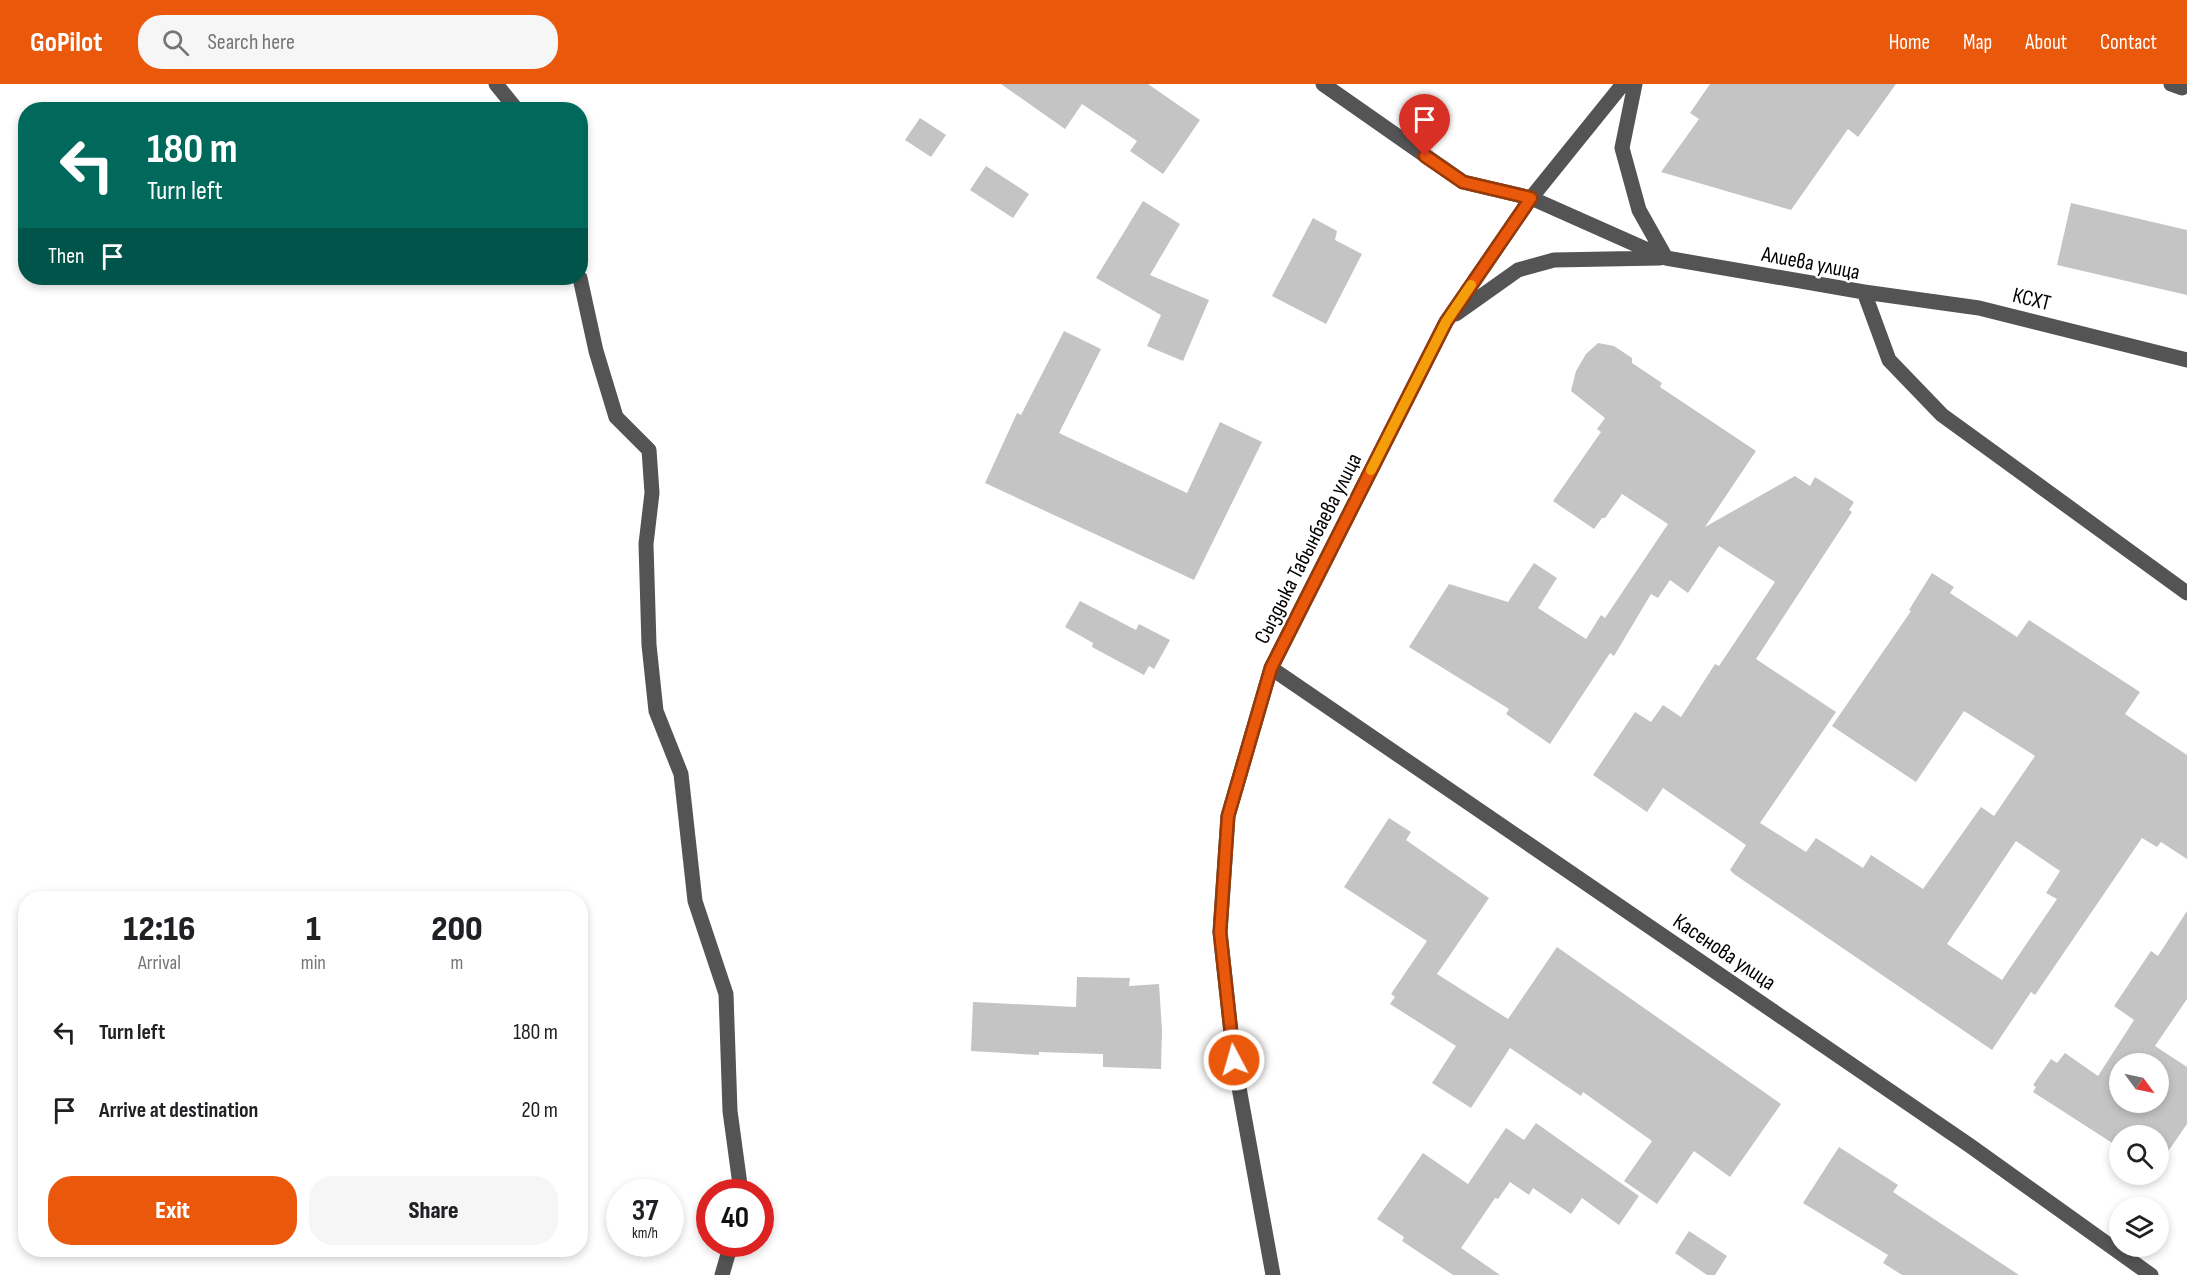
<!DOCTYPE html>
<meta charset="utf-8">
<style>
:root{--surface:#fff;--page:#f6f6f6;--text:#202124;--muted:#757577;--accent:#ea580c}
body{margin:0;font-family:"Sofia Sans Condensed",sans-serif;background:var(--page);color:var(--text);height:100vh;display:flex;flex-direction:column;font-size:22px;white-space:nowrap}
*{box-sizing:border-box;margin:0}
p{font-size:20px;color:var(--muted)}
.icon{flex:none;width:33px;height:33px;fill:none;stroke:currentColor;stroke-width:2;stroke-linecap:round;stroke-linejoin:round}
.map{position:relative;flex:1;overflow:hidden}
.side{position:absolute;left:18px;top:807px;width:570px;height:366px;display:flex;flex-direction:column;background:var(--surface);border-radius:24px;box-shadow:0 3px 9px #0003}
.side>*{flex:none}
.banner{position:absolute;left:18px;top:18px;width:570px;height:183px;border-radius:24px;box-shadow:0 3px 9px #0003;background:#00695c;color:#fff;overflow:hidden}
.needle{width:39px;rotate:123deg}
.fabs{position:absolute;left:2109px;top:969px;display:grid;gap:12px}
.fabs a{display:grid;place-items:center;width:60px;height:60px;border-radius:50%;background:var(--surface);box-shadow:0 3px 9px #0003;font-size:30px}
.speed{position:absolute;left:606px;top:1095px;display:flex;gap:12px;font-size:30px;font-weight:700;text-align:center}
.speed>*{display:grid;place-content:center;width:78px;height:78px;border-radius:50%;background:var(--surface);box-shadow:0 3px 9px #0003;line-height:1}
.speed small{font-size:15px;font-weight:400}
.speed .limit{border:9px solid #d22;background:#fff;color:#111}
.pin{position:absolute;display:grid;place-items:center;width:51px;height:51px;color:#fff;margin:-62px -26px;border-radius:50% 50% 50% 0;rotate:-45deg;box-shadow:0 0 6px #0007}
.pin .icon{rotate:45deg}
.me{position:absolute;width:66px;margin:-33px;rotate:354deg;stroke-linejoin:round;filter:drop-shadow(0 0 4px #0008)}
.turn{display:flex;align-items:center;gap:21px;height:126px;padding:0 30px;font-size:27px}
.turn .icon{width:78px;height:78px;stroke-width:2.5}
.turn b{display:block;font-size:42px;line-height:51px}
.then{display:flex;align-items:center;height:57px;padding:0 30px;background:#0003;gap:12px;font-size:22px}
.eta{display:flex;justify-content:space-evenly;align-items:center;height:102px;text-align:center}
.eta b{font-size:36px;font-weight:800;line-height:42px}
.button{display:flex;gap:12px;margin-top:auto;padding:12px 30px}
.button a{flex:1;height:69px;border-radius:24px;background:var(--accent);color:#fff;font-size:24px;font-weight:800;line-height:69px;text-align:center}
.button a+a{background:var(--page);color:var(--text)}
ul{padding:0;list-style:none}
li{display:flex;align-items:center;gap:18px;height:78px;padding:0 30px}
li div{flex:1}
li b{display:block;font-size:22px}
li em{font-style:normal}
header{display:flex;align-items:center;gap:36px;box-sizing:border-box;height:84px;padding:0 30px;background:var(--accent);color:#fff}
header strong{font-size:28px}
nav{display:flex;gap:33px;margin-inline-start:auto;font-size:21px}
.search{width:420px;height:54px;background:var(--page);display:flex;align-items:center;gap:15px;box-sizing:border-box;padding:0 21px;border-radius:24px;color:var(--muted);font-size:22px}
.map>svg:first-child{display:block}
.building{fill:#c4c4c4;fill-rule:evenodd}
.lines{fill:none;stroke-linecap:round;stroke-linejoin:round}
.minor{stroke:#545454;stroke-width:15}
.route-casing{stroke:#983908;stroke-width:15}
.route{stroke:#ea580c;stroke-width:10}
.slow{stroke:#f59e0b;stroke-width:10}
.labels{text-anchor:middle;stroke-width:5;stroke-linejoin:round;paint-order:stroke}
.street-label{font-size:22px;fill:#000;stroke:#fff}
</style>
<header>
<strong>GoPilot</strong>
<div class="search"><svg class="icon" aria-label="search" viewBox="0 0 24 24"><circle cx="10" cy="10" r="6"/><path d="M15 15l6 6"/></svg>Search here</div>
<nav><a>Home</a><a>Map</a><a>About</a><a>Contact</a></nav>
</header>
<div class="map">
<svg width="2187" height="1191" viewBox="0 0 2187 1191">
<rect width="100%" height="100%" fill="#fff"/>
<!-- building -->
<path class="building" d="M1001,0H1148L1200,36L1163,90L1130,67L1137,57L1082,20L1065,45Z
M1710,0H1896L1858,53L1848,45L1791,126L1661,88L1699,35L1690,29Z
M920,34L946,51L931,73L905,56Z
M986,82L1029,110L1013,134L970,106Z
M1143,117L1180,140L1150,191L1209,216L1183,277L1147,262L1161,231L1096,194Z
M2071,119L2187,146V211L2057,181Z
M1313,134L1337,147L1335,156L1362,170L1326,240L1272,212Z
M1064,247L1101,265L1059,349L1187,409L1220,338L1262,358L1194,496L985,399L1017,329L1021,331Z
M1598,259L1614,262L1632,274V279L1662,299L1660,303L1756,367L1705,443L1795,392L1810,402L1815,393L1854,418L1849,426L1852,428L1756,575L1836,628L1760,739L1806,768L1816,754L1863,784L1871,771L1923,805L1981,723L1994,732L2035,672L1964,627L1916,698L1832,642L1911,527L1909,526L1932,489L1954,503L1950,509L2017,553L2029,536L2140,608L2125,630L2187,671V775L2161,758L2157,763L2142,754L2035,911L2031,908L1992,966L1734,790L1730,786L1746,761L1663,704L1647,728L1593,691L1635,628L1651,638L1663,621L1681,633L1715,580L1719,582L1775,498L1719,462L1688,509L1670,496L1658,514L1651,510L1614,572L1610,569L1550,660L1506,630L1509,625L1409,563L1449,500L1508,518L1534,479L1557,494L1538,524L1586,555L1601,531L1605,534L1668,440L1622,410L1605,434H1602L1594,445L1553,417L1601,348L1597,345L1605,334L1571,307L1576,287L1586,270ZM2016,757L2060,787L2046,809L2057,815L2002,896L1947,860Z
M1080,517L1136,546L1139,540L1170,556L1154,585L1149,582L1144,591L1092,563L1093,559L1065,543Z
M1389,734L1411,748L1406,756L1489,814L1437,890L1508,935L1557,863L1781,1020L1730,1093L1694,1067L1657,1120L1624,1097L1652,1057L1583,1008L1581,1012L1510,964L1471,1024L1432,999L1456,962L1390,920L1395,913L1391,910L1427,857L1344,803Z
M2187,827V915L2155,962L2187,983V1040L2158,1082V1052H2120V1064L2033,1008L2036,1003L2033,1001L2051,975L2057,979L2065,969L2098,992L2134,936L2114,922L2151,867L2158,872ZM2120,980H2158V1018H2120Z
M1077,893L1130,894L1129,902L1159,900L1162,946L1161,985L1103,983V970L1039,968V971L971,967L973,918L1076,923Z
M1536,1039L1639,1112L1619,1141L1582,1114L1571,1130L1533,1104L1529,1111L1510,1098L1498,1115L1495,1114L1461,1164L1500,1191H1453L1402,1157L1404,1153L1377,1135L1423,1069L1468,1100L1506,1044L1524,1056Z
M1839,1063L1898,1101L1893,1108L2019,1191H1902L1883,1179L1888,1171L1803,1119Z
M1689,1147L1727,1172L1715,1191H1707L1675,1169Z"/>
<g class="lines">
<!-- minor -->
<path class="minor" d="M496,0L517,26
M1323,0L1463,98L1531,114L1666,174
M1635,0L1622,64L1639,126L1666,174L1864,208L1889,276L1942,331L2187,509
M2171,0L2182,4
M580,194L596,267L616,333L649,366L652,409L646,460L649,561L656,627L681,690L695,817L726,910L730,1027L741,1108
M1864,208L1979,224L2187,276
M1456,230L1518,186L1554,176L1660,174
M1271,584L1969,1061L2151,1191
M722,1191L731,1160
M1273,1191L1234,976L1220,848L1228,732L1271,584L1446,238L1531,114L1623,0"/>
</g>
<g class="lines">
<!-- route casing -->
<g class="route-casing">
<path id="route" d="M1234,976L1220,848L1228,732L1271,584L1446,238L1531,114L1463,98L1425,72"/>
</g>
<!-- route -->
<use href="#route" class="route"/>
<!-- slow -->
<path class="slow" d="M1371,386L1446,238L1471,201"/>
</g>
<g class="labels">
<!-- street labels -->
<g class="street-label">
<text transform="translate(1811 178) rotate(11)" y="8">Алиева улица</text>
<text transform="translate(2032 214) rotate(14)" y="8">КСХТ</text>
<text transform="translate(1307 464) rotate(-63)" y="8">Сыздыка Табынбаева улица</text>
<text transform="translate(1725 867) rotate(34)" y="8">Касенова улица</text>
</g>
</g>
</svg>
<div class="fabs">
<a><svg class="needle" viewBox="-14 -14 28 28"><path d="M0-13l5 13h-10z" fill="#e53935"/><path d="M0 13l5-13h-10z" fill="#757577"/></svg></a>
<a><svg class="icon" aria-label="search" viewBox="0 0 24 24"><circle cx="10" cy="10" r="6"/><path d="M15 15l6 6"/></svg></a>
<a><svg class="icon" aria-label="layers" viewBox="0 0 24 24"><path d="M12 4l9 5-9 5-9-5zM3 14l9 5 9-5"/></svg></a>
</div>
<div class="speed"><div>37<small>km/h</small></div><div class="limit">40</div></div>
<div class="pin" style="left:1425px;top:72px;background:#d93025"><svg class="icon" aria-label="arrive" viewBox="0 0 24 24"><path d="M6 21V4h12l-3 4 3 4H6"/></svg></div>
<svg class="me" style="left:1234px;top:976px" viewBox="-20 -20 40 40"><circle r="17" fill="#ea580c" stroke="#fff" stroke-width="3"/><path d="M0-11L8 9 0 5-8 9z" fill="#fff"/></svg>
<div class="banner">
<div class="turn"><svg class="icon" aria-label="left" viewBox="0 0 24 24"><path d="M17 20v-9H6M10 6l-5 5 5 5"/></svg><div><b>180 m</b>Turn left</div></div>
<div class="then">Then<svg class="icon" aria-label="arrive" viewBox="0 0 24 24"><path d="M6 21V4h12l-3 4 3 4H6"/></svg></div>
</div>
<section class="side">
<div class="eta">
<div><b>12:16</b><p>Arrival</p></div>
<div><b>1</b><p>min</p></div>
<div><b>200</b><p>m</p></div>
</div>
<ul>
<li><svg class="icon" aria-label="left" viewBox="0 0 24 24"><path d="M17 20v-9H6M10 6l-5 5 5 5"/></svg><div><b>Turn left</b></div><em>180 m</em></li>
<li><svg class="icon" aria-label="arrive" viewBox="0 0 24 24"><path d="M6 21V4h12l-3 4 3 4H6"/></svg><div><b>Arrive at destination</b></div><em>20 m</em></li>
</ul>
<div class="button"><a>Exit</a><a>Share</a></div>
</section>
</div>
